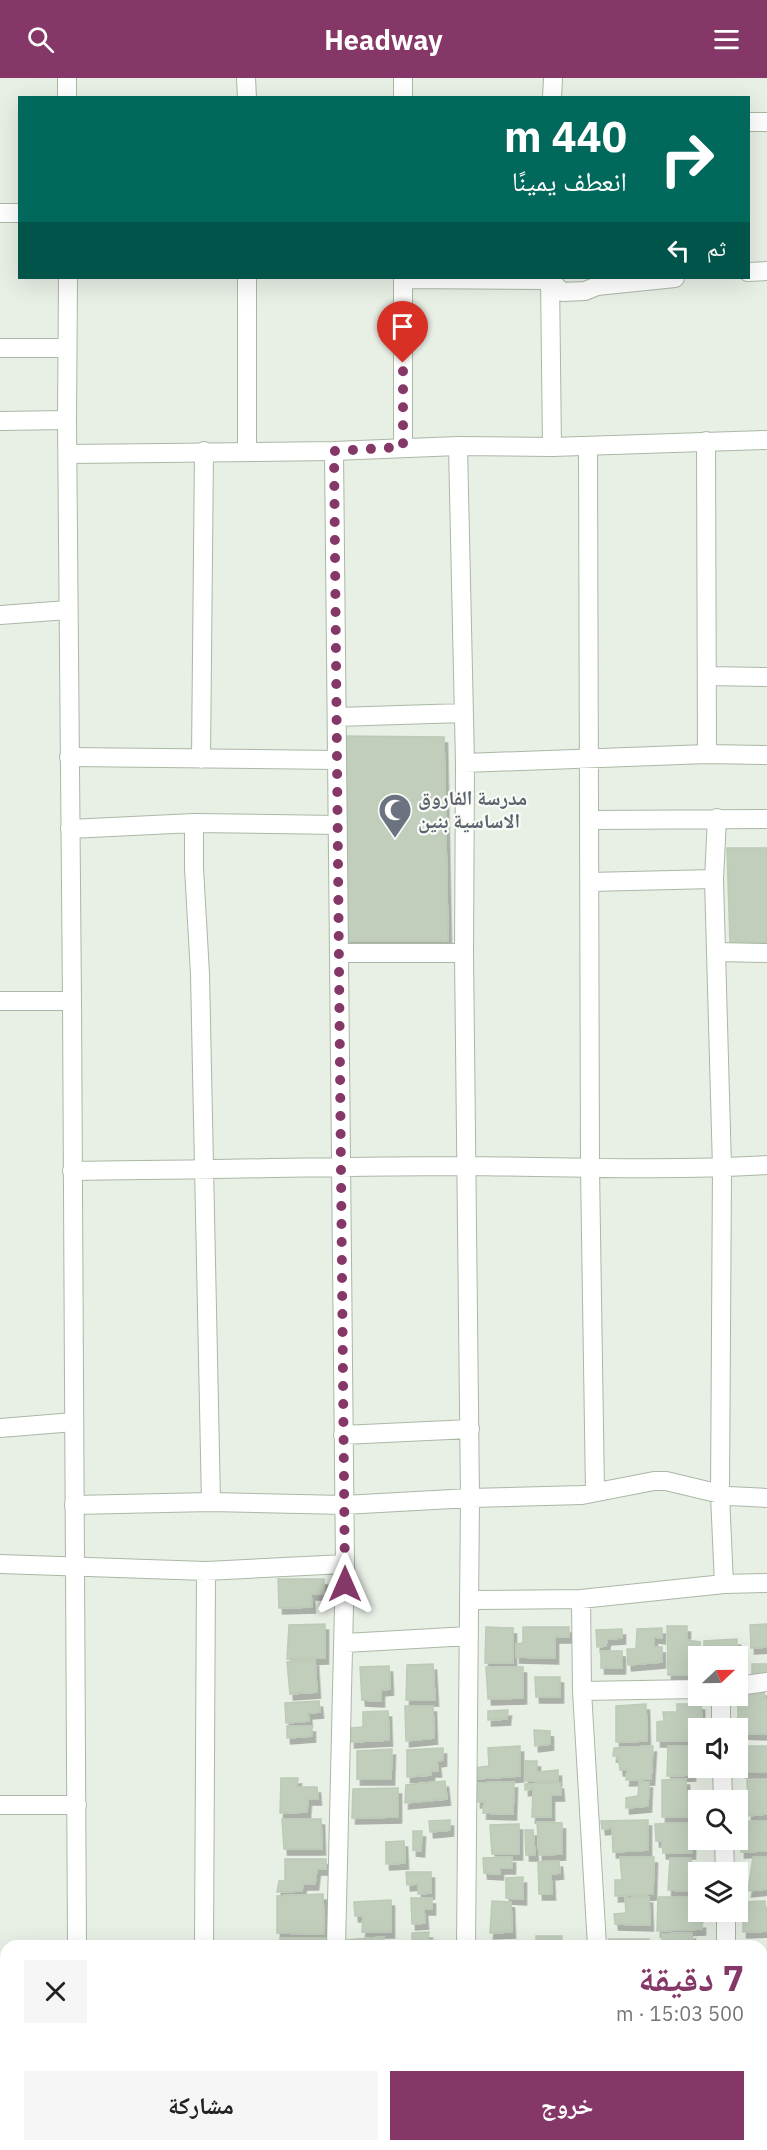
<!DOCTYPE html>
<html lang="ar">
<meta charset="utf-8">
<style>
:root{--surface:#fff;--page:#f6f6f6;--text:#222;--muted:#767676;--accent:#853867}
body{margin:0;font-family:"IBM Plex Sans","Noto Naskh Arabic",sans-serif;background:var(--page);color:var(--text);direction:rtl;height:100vh;display:flex;flex-direction:column;font-size:22px;white-space:nowrap}
*{box-sizing:border-box;margin:0}
p{font-size:20px;color:var(--muted)}
.icon{flex:none;width:33px;height:33px;fill:none;stroke:currentColor;stroke-width:2;stroke-linecap:round;stroke-linejoin:round}
.map{position:relative;flex:1;overflow:hidden;direction:ltr}
.side{position:absolute;left:0px;top:1862px;width:768px;height:212px;display:flex;flex-direction:column;background:var(--surface);border-radius:18px 18px 0 0;box-shadow:0 6px 24px #0002;direction:rtl}
.side>*{flex:none}
.hud{position:absolute;left:18px;top:18px;width:732px;height:183px;border-radius:0px;box-shadow:0 6px 24px #0002;direction:rtl;background:#00695c;color:#fff;overflow:hidden}
.needle{width:39px;rotate:68deg}
.buttons{position:absolute;left:688px;top:1568px;display:grid;gap:12px}
.buttons a{display:grid;place-items:center;width:60px;height:60px;border-radius:0px;background:var(--surface);box-shadow:0 6px 24px #0002;font-size:30px}
.pin{position:absolute;display:grid;place-items:center;width:51px;height:51px;color:#fff;margin:-62px -26px;border-radius:50% 50% 50% 0;rotate:-45deg;box-shadow:0 0 6px #0007}
.pin .icon{rotate:45deg}
.me{position:absolute;width:66px;margin:-33px;rotate:0deg;stroke-linejoin:round;filter:drop-shadow(0 0 4px #0008)}
.turn{display:flex;align-items:center;gap:21px;height:126px;padding:0 24px;font-size:27px}
.turn .icon{width:78px;height:78px;stroke-width:2.5}
.turn b{display:block;font-size:42px;line-height:51px}
.then{display:flex;align-items:center;height:57px;padding:0 24px;background:#0003;gap:12px;font-size:22px}
.round{display:grid;place-items:center;flex:none;width:63px;height:63px;border-radius:0px;background:var(--page)}
.summary{display:flex;align-items:center;justify-content:space-between;height:102px;padding:0 24px}
h1{font-size:36px;font-weight:700;line-height:45px;color:var(--accent)}
.cta{display:flex;gap:12px;margin-top:auto;padding:12px 24px}
.cta a{flex:1;height:69px;border-radius:0px;background:var(--accent);color:#fff;font-size:24px;font-weight:700;line-height:69px;text-align:center}
.cta a+a{background:var(--page);color:var(--text)}
header{display:flex;justify-content:space-between;align-items:center;height:78px;padding:0 24px;background:var(--accent);color:#fff;font-size:27px;font-weight:700}
.map>svg:first-child{display:block}
.building{fill:#c1cebc;stroke:#bccab6;stroke-width:1.5;filter:url(#shadow)}
.lines{fill:none;stroke-linecap:round;stroke-linejoin:round}
.minor-casing{stroke:#aab8a6;stroke-width:20}
.tertiary-casing{stroke:#aab8a6;stroke-width:20}
.minor{stroke:#fff;stroke-width:18}
.tertiary{stroke:#fff;stroke-width:18}
.route{stroke:#853867;stroke-width:10;stroke-dasharray:0 18}
.labels{text-anchor:middle;stroke-width:4.5;stroke-linejoin:round;paint-order:stroke}
.worship-label{font-size:20px;font-weight:bold;fill:#5b616d;stroke:#f8fbf6;text-anchor:start}
</style>
<header><svg class="icon" aria-label="menu" viewBox="0 0 24 24"><path d="M4 6h16M4 12h16M4 18h16"/></svg>Headway<svg class="icon" aria-label="search" viewBox="0 0 24 24"><circle cx="10" cy="10" r="6"/><path d="M15 15l6 6"/></svg></header>
<div class="map">
<svg width="767" height="2072" viewBox="0 0 767 2072">
<defs>
<filter id="shadow"><feDropShadow dx="3.5" dy="6" stdDeviation="0" flood-color="#0004"/></filter>
</defs>
<rect width="100%" height="100%" fill="#e8efe5"/>
<!-- building -->
<path class="building" d="M342,658L444,659L448,863H346Z
M727,770H767V865H730Z
M278,1501H324V1516H311L312,1529L279,1530Z
M325,1546V1580L287,1581L289,1547Z
M767,1546V1569L751,1570L750,1547Z
M667,1548H687V1562L700,1564L699,1596L668,1597Z
M486,1549L513,1550V1585H485Z
M523,1549H569V1559H555V1580L516,1579V1566L523,1565Z
M662,1550V1560L654,1559V1569H662V1584L628,1587L627,1571H636L637,1551Z
M622,1551V1560L607,1561L606,1568L597,1569L596,1552Z
M737,1561V1578H704V1563Z
M601,1573H622V1590H601Z
M315,1582L317,1614L290,1616L287,1584Z
M433,1586L435,1622H406L407,1587Z
M752,1586H767V1596L752,1597Z
M389,1588L390,1611L381,1612V1623L362,1622L360,1589Z
M486,1589H523V1620L488,1621Z
M535,1599H560V1619H536Z
M738,1612H764L765,1621L767,1622V1656L738,1655Z
M319,1623L320,1634L308,1635L309,1643L286,1645L285,1625Z
M646,1626L647,1663L616,1664V1628Z
M677,1626H701L702,1650H699V1663H657V1644L664,1643L663,1634H677Z
M405,1628H433L434,1660L406,1663Z
M508,1632L507,1641L488,1642V1633Z
M388,1633L389,1662L351,1664V1650L363,1649V1634Z
M287,1648H312V1658L287,1660Z
M534,1652L550,1653V1666L535,1668Z
M520,1668V1698L474,1701V1690L489,1688L488,1670Z
M653,1668L651,1701L626,1702L627,1692H620L618,1678H613L614,1670Z
M668,1668H693L692,1697L667,1698Z
M745,1668H767V1694H742Z
M443,1670V1682L437,1683L438,1693H431V1697L407,1699V1672Z
M392,1671L391,1701H357V1673Z
M525,1683H537V1694L558,1692V1703H525Z
M281,1700H298L297,1709H317L318,1721H308L307,1734L280,1735Z
M686,1701L687,1739H662V1702Z
M747,1702H767V1736L748,1738Z
M445,1703L447,1721L405,1725L406,1707Z
M514,1704L513,1736L483,1735L484,1724H477V1705Z
M639,1704H649L648,1728L626,1730V1720L638,1718Z
M560,1705L561,1717H551V1739H532L533,1711L525,1712V1706Z
M398,1710V1739L352,1740L353,1711Z
M282,1741H321L322,1771H284Z
M450,1742V1752L430,1754L429,1743Z
M648,1742V1772L613,1774L612,1750L602,1751L601,1743Z
M748,1743H767V1773L741,1774V1761H748Z
M537,1744L562,1745V1776L539,1777Z
M692,1745V1775H663L662,1763H656L655,1746Z
M519,1746V1776H492L490,1747Z
M525,1752H533L535,1777H526Z
M413,1753H422L421,1773L413,1772Z
M404,1763L405,1785L386,1786V1764Z
M512,1779V1790H500V1796L484,1795L483,1780Z
M620,1779H654L653,1816L615,1818V1802H622Z
M753,1779H767V1811L748,1813Z
M670,1780H691L692,1813L668,1812Z
M285,1781H326V1791H317L315,1806H303L302,1813L277,1814L279,1803H285Z
M559,1783L560,1795L551,1796L552,1816H539L538,1784Z
M406,1794H431V1815L418,1816V1806L407,1807Z
M523,1799V1821L506,1820V1800Z
M691,1815H699V1824H695L699,1828V1839L694,1845L702,1844V1851L657,1853L658,1819H691Z
M323,1816L324,1856L277,1855V1818Z
M649,1819L650,1847L615,1846L614,1836L626,1835L625,1820Z
M411,1820H432V1831H424L425,1845L412,1846Z
M391,1822V1854H362L363,1838H355L354,1824Z
M492,1823L511,1824L512,1854L490,1855Z
M765,1823L767,1853L743,1854V1824Z
M429,1854L428,1862L442,1863V1868L412,1867V1855Z
M692,1855L693,1868H662V1856Z
M536,1858H562V1868H536Z
M384,1859V1868H344V1862Z
M280,1860H327L326,1868H281Z
M609,1861H649V1868H610Z
M762,1932H767V1964H762Z
M762,1967H767V1984H762Z
M762,1986H767V2001H762Z
M762,2003L767,2004V2038L762,2039V2027H767V2016H762Z
M767,2050V2071H746L747,2067H762V2051Z
M226,2067H271V2072H226Z
M282,2067H313V2072H282Z
M364,2067H397V2072H364Z
M411,2067H444V2072H411Z
M482,2067H521V2072H482Z
M536,2067H561V2072H536Z
M617,2067H643V2072H617Z
M657,2067H695V2072H657Z"/>
<g class="lines">
<!-- minor casing -->
<g class="minor-casing">
<path id="minor" d="M246,0L247,20
M403,0V20
M552,20L553,0
M748,44H767
M0,135H20
M748,194L767,193
M247,200V372
M550,200L552,369
M403,201L550,202L562,214L585,213L597,208L675,200
M0,270H67
M0,343L67,342
M706,363L707,676
M458,368L465,685L464,875L470,1420L466,1868
M588,368L590,1091L595,1414
M403,369V200
M334,373L345,1486L336,1868
M0,537L68,532
M708,598L767,599
M337,639L463,635
M69,679L337,682
M201,681L204,373
M465,685L707,676L767,677
M717,740L714,801L722,1090L720,1417L724,1506
M590,742L767,741
M194,745V790L200,896L211,1424
M70,751L194,745L338,747
M590,804L714,801
M716,874L767,875
M339,875H464
M0,923H72
M72,1093C204,1092 336,1088 467,1088C567,1089 667,1093 767,1087
M0,1350L74,1344
M343,1357L470,1351
M74,1427L211,1424L344,1427L470,1420L582,1417L654,1403H666L729,1418L767,1420
M0,1486L206,1493L345,1486
M581,1521L582,1613L597,1868
M470,1522L581,1521L724,1506L767,1505
M345,1565L469,1558
M738,1608L767,1604
M582,1613L699,1611
M721,1617V1650
M722,1689L723,1722
M0,1727H77
M724,1761L725,1794
M726,1833V1868
M204,1868L206,1493
M762,1903L767,1902
M205,2067V2072
M336,2067V2072
M465,2072V2067
M601,2072V2067
M722,2072V2067"/>
</g>
<!-- tertiary casing -->
<g class="tertiary-casing">
<path id="tertiary" d="M67,0V20
M68,200L67,342L72,923L77,1868
M68,376L334,373L458,368L552,369L767,362
M78,2067V2072"/>
</g>
<!-- minor -->
<use href="#minor" class="minor"/>
<!-- tertiary -->
<use href="#tertiary" class="tertiary"/>
</g>
<g class="lines">
<!-- route -->
<path class="route" d="M345,1506L334,373L403,369V285"/>
</g>
<!-- icons -->
<defs>
<g id="mosque-pin" transform="scale(1.725)"><path d="M0 17L-7.5 6A9.5 9.5 0 1 1 7.5 6Z" fill="#6b7280" stroke="#f8fbf6"/><path d="M3.5-4.9A6 6 0 1 0 3.5 4.9A5 5 0 1 1 3.5-4.9Z" fill="#fff"/></g>
</defs>
<g fill-rule="evenodd">
<use href="#mosque-pin" x="395" y="732"/>
</g>
<g class="labels">
<!-- worship labels -->
<g class="worship-label">
<text x="418" y="727">مدرسة الفاروق<tspan x="418" dy="23">الاساسية بنين</tspan></text>
</g>
</g>
</svg>
<div class="buttons">
<a><svg class="needle" viewBox="-14 -14 28 28"><path d="M0-13l5 13h-10z" fill="#e53935"/><path d="M0 13l5-13h-10z" fill="#767676"/></svg></a>
<a><svg class="icon" aria-label="sound" viewBox="0 0 24 24"><path d="M4 9h4l5-4v14l-5-4H4zM17 9q2 3 0 6"/></svg></a>
<a><svg class="icon" aria-label="search" viewBox="0 0 24 24"><circle cx="10" cy="10" r="6"/><path d="M15 15l6 6"/></svg></a>
<a><svg class="icon" aria-label="layers" viewBox="0 0 24 24"><path d="M12 4l9 5-9 5-9-5zM3 14l9 5 9-5"/></svg></a>
</div>
<div class="pin" style="left:403px;top:285px;background:#d93025"><svg class="icon" aria-label="arrive" viewBox="0 0 24 24"><path d="M6 21V4h12l-3 4 3 4H6"/></svg></div>
<svg class="me" style="left:345px;top:1506px" viewBox="-20 -20 40 40"><path d="M0-17L14 15 0 8-14 15z" fill="#853867" stroke="#fff" stroke-width="4"/></svg>
<div class="hud">
<div class="turn"><svg class="icon" aria-label="right" viewBox="0 0 24 24"><path d="M7 20v-9h11M14 6l5 5-5 5"/></svg><div><b>440 m</b>انعطف يمينًا</div></div>
<div class="then">ثم<svg class="icon" aria-label="left" viewBox="0 0 24 24"><path d="M17 20v-9H6M10 6l-5 5 5 5"/></svg></div>
</div>
<section class="side">
<div class="summary"><div><h1>7 دقيقة</h1><p>500 m · 15:03</p></div><a class="round"><svg class="icon" aria-label="close" viewBox="0 0 24 24"><path d="M6 6l12 12M18 6L6 18"/></svg></a></div>
<div class="cta"><a>خروج</a><a>مشاركة</a></div>
</section>
</div>
